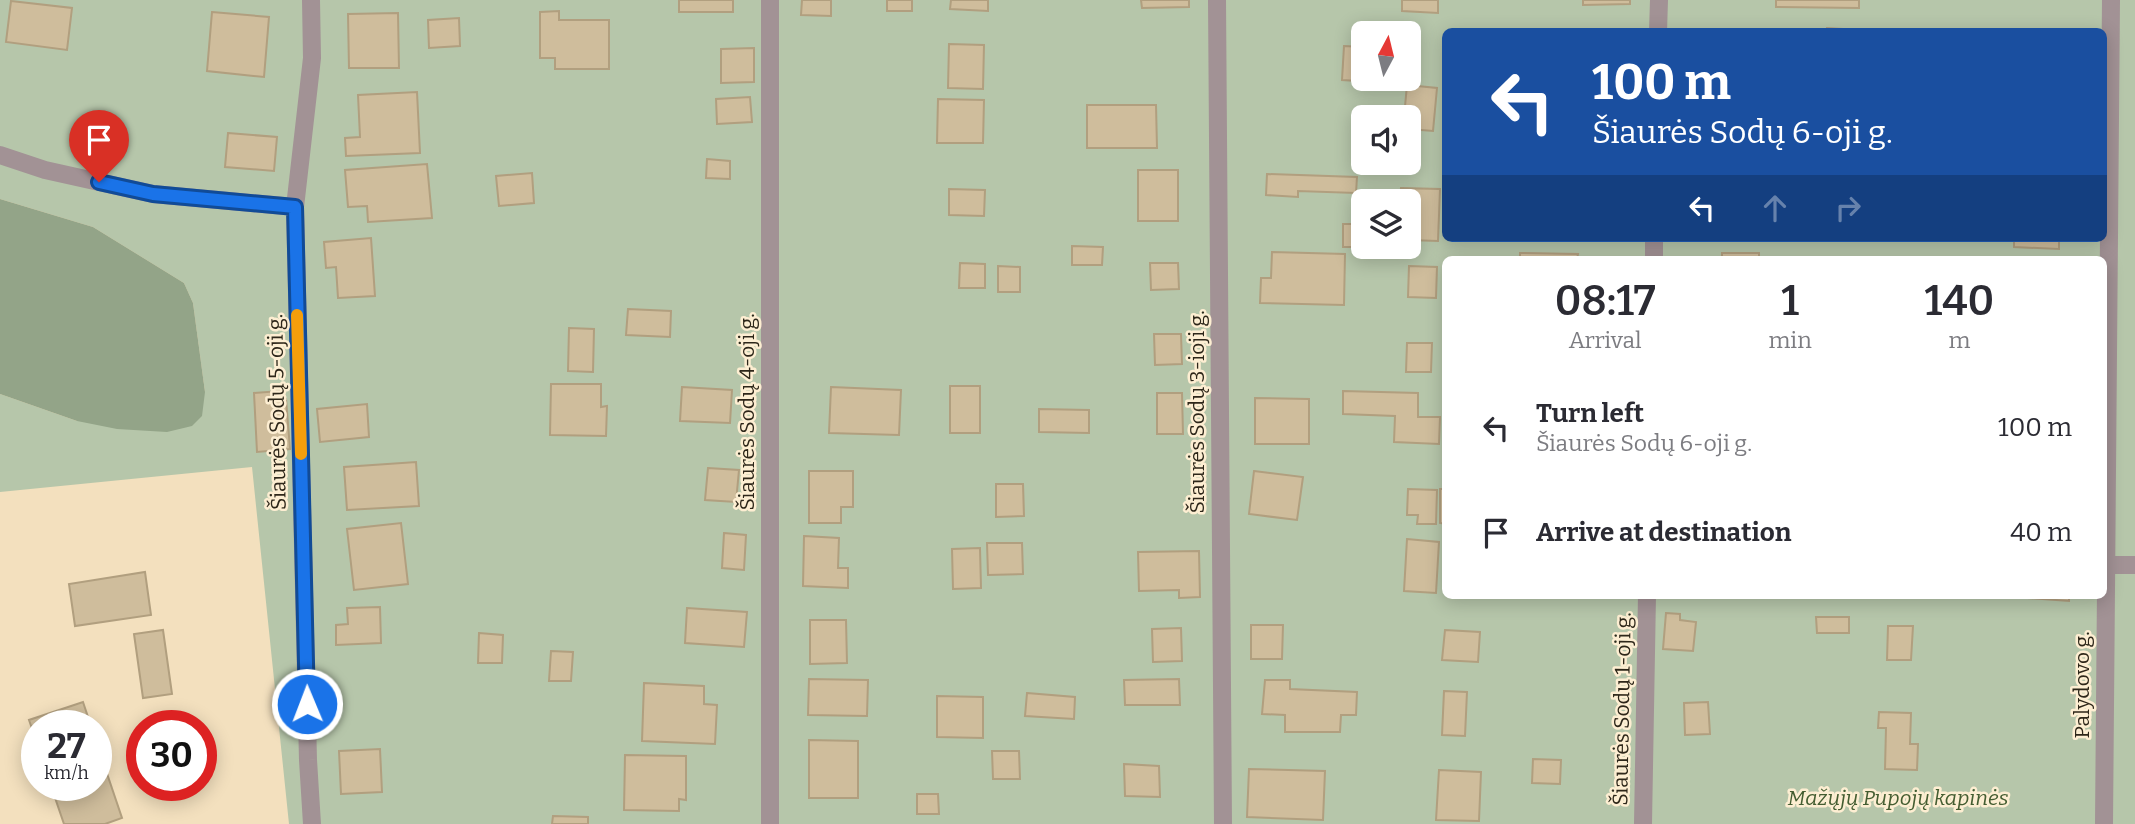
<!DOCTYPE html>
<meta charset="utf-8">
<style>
:root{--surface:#fff;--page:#f2f2f3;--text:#2b2b33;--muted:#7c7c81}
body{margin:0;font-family:Bitter,serif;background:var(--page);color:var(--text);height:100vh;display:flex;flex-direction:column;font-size:26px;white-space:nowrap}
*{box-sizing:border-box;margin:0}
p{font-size:23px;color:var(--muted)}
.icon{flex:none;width:38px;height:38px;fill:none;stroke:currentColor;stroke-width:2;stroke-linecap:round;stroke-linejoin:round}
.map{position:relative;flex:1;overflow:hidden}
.sheet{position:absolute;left:1442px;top:256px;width:665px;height:343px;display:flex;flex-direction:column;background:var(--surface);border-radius:10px;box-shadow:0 4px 18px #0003}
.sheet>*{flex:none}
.banner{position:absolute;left:1442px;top:28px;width:665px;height:214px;border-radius:10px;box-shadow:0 4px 18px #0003;background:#1a4fa0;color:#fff;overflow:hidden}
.needle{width:46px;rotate:7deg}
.controls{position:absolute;left:1351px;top:21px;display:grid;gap:14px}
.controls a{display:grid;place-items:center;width:70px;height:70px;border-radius:10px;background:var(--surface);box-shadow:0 4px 18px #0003;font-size:35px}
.speed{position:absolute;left:21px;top:710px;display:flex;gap:14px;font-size:35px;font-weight:700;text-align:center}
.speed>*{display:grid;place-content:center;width:91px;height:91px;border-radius:50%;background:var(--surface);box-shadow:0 4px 18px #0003;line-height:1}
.speed small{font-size:18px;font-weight:400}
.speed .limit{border:10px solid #d22;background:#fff;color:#111}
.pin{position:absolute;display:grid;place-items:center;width:60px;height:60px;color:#fff;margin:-72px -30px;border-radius:50% 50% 50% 0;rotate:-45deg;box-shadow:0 0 7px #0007}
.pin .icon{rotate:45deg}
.me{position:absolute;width:77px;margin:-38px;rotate:359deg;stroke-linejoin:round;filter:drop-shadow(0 0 5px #0008)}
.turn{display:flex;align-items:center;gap:24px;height:147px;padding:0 35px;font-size:32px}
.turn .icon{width:91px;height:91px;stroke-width:2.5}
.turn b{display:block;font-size:49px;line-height:60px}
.lanes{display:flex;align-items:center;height:66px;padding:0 35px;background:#0003;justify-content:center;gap:35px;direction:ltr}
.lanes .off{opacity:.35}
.eta{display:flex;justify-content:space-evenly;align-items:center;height:119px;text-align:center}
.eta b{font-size:42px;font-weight:600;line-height:49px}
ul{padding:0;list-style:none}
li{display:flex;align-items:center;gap:21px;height:105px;padding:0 35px}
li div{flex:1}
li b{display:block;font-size:26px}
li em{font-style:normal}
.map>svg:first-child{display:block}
.green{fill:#b6c6aa;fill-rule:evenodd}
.forest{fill:#93a488}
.building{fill:#cfbd9c;stroke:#b19f7f;stroke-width:2}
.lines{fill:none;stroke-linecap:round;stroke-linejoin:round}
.minor{stroke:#a29295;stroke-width:18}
.route-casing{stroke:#114b97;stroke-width:18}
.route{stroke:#1a73e8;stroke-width:12}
.slow{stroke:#f59e0b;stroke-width:12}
.labels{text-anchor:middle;stroke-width:5;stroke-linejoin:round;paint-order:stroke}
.street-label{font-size:21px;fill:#2d2619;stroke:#fdeed2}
.park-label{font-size:21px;font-style:italic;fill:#445d31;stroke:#fdeed2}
</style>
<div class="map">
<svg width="2135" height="824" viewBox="0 0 2135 824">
<rect width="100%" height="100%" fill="#f3e0be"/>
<!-- green -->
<path class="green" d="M0,0H2135V824H289L252,467L0,492V394L77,421L205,392L193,303L184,283L93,227L0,199ZM1446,32H2104V238H1446ZM1363,33H1409V79H1363ZM1363,117H1409V163H1363ZM1363,201H1409V247H1363ZM1446,259H2104V595H1446Z"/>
<!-- forest -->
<path class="forest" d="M0,199L93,227L184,283L193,303L205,392L202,416L192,426L167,432L117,429L77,421L0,394Z"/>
<!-- building -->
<path class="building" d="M679,0H733V12H679Z
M802,0H831V16L801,15Z
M887,0H912V11H887Z
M951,0H988V11L950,9Z
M1141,0H1189V7L1142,8Z
M1402,0H1438V13L1402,11Z
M1583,0H1630V4L1583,5Z
M1776,0H1859V8L1776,7Z
M11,1L72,8L67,50L6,42Z
M559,11V20H609V69H555V58H540V12Z
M212,12L269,17L264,77L207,71Z
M398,13L399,68H349L348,14Z
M459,18L460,46L429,48L428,20Z
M1827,28L1858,30V32H1827Z
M949,44L984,45L983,89L948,88Z
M1344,46L1363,47V79H1390V83L1342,80Z
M754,48V82L721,83V49Z
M1407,85L1437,88L1433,131L1409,129V117H1404Z
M417,92L420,153L346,156L345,138L360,137L358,95Z
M750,97L752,122L717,124L716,99Z
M938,99L984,100L983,143H937Z
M1087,105H1156L1157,148H1087Z
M228,133L277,137L274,171L225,167Z
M707,159L730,161V179L706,178Z
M427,164L432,218L368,222L367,206L348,207L345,170Z
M1138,170H1178V221H1138Z
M532,173L534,203L499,206L496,176Z
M1267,174L1357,177L1356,193L1298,191V197L1266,195Z
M1401,188L1440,189L1438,241L1409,240V201H1400Z
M949,189L985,190L984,216L949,215Z
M1343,224H1363V247H1343Z
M371,238L375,296L338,298L336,267L326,268L324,242Z
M2014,238H2059V249L2014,247Z
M1072,246L1103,247L1102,265H1072Z
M1272,252L1345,254L1344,305L1260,303L1261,278H1271Z
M1520,253L1578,254L1577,259H1520Z
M1722,253H1759V259H1722Z
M960,263L985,264V288H959Z
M1150,263H1178L1179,289L1151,290Z
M998,266L1020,267V292H998Z
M1409,266L1437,267L1436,298L1408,297Z
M628,309L671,311L670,337L626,335Z
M569,328L594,329L593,372L568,371Z
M1154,334H1181L1182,364L1155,365Z
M1407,343H1432L1431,372H1406Z
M551,384H601V407L607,406L606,436L550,435Z
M950,386H980V433H950Z
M682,387L732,390L730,423L680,421Z
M831,387L901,390L899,435L829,433Z
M280,391L281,399H286L290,449L257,452L254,393Z
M1343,391L1418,393V417H1440L1439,444L1394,442L1395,416L1343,414Z
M1157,393H1182L1183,434H1157Z
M1255,398L1309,399V444H1255Z
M367,404L369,437L320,442L317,409Z
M1039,409L1089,410V433L1039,432Z
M416,462L419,506L347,510L344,467Z
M708,468L739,470L736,502L705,500Z
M809,471H853V507H841V523H809Z
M1254,471L1303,477L1297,520L1249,514Z
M996,484H1023L1024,516L996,517Z
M1408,489L1437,490L1436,524H1417L1418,515H1407Z
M1440,489H1446V524L1440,523Z
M401,523L408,584L354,590L347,529Z
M724,533L746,535L744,570L722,568Z
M804,536L839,538L838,568H848V588L803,586Z
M1407,539L1439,542L1436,593L1404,591Z
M987,543H1022L1023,574L988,575Z
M980,548L981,588L953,589L952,549Z
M1199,551L1200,597L1179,598V590L1139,591L1138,552Z
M145,572L151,615L75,626L69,584Z
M1988,595H2069V601Z
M380,607L381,643L336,645V625L348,624L347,608Z
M687,608L747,612L744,647L685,643Z
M1666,613L1680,614V620L1696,622L1693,651L1663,649Z
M1816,617H1849V633H1817Z
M810,620H846L847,663L810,664Z
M1251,625H1283L1282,659H1251Z
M1888,626H1913L1911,660H1887Z
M1181,628L1182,661L1153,662L1152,629Z
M163,630L172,694L143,698L134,634Z
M1445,630L1480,632L1478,662L1442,660Z
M479,633L503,635L502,663H478Z
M551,651L573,652L571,681H549Z
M809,679L868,680L867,716L808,715Z
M1179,679L1180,705H1125L1124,680Z
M1265,680H1290V689L1357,692L1356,715H1341L1340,732H1285V715L1262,714Z
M644,683L704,686V704L717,705L715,744L642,741Z
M1444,691L1467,692L1465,736L1442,735Z
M1027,693L1075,697L1074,719L1025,716Z
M937,696L983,697V738L937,737Z
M83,702L91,726H37V743L29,720Z
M1708,702L1710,734L1685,735L1684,703Z
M1879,712L1911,713L1910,744H1918L1917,770L1885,769L1886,728H1878Z
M809,740L858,741V798H809Z
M96,741L122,818L105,824H64L51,786H96Z
M380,749L382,792L341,794L339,751Z
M992,751H1019L1020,779H993Z
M625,755L686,756V800L679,799V811L624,810Z
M1533,759L1561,760L1560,784L1532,783Z
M1124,764L1159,766L1160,797L1125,796Z
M1249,769L1325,771L1323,820L1247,817Z
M1439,770L1481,772L1479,821L1436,820Z
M917,794H938L939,814H917Z
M553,816L588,817V824H552Z"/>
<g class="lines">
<!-- minor -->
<path class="minor" d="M311,0L312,58L295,207L308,760L312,824
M770,0V824
M1217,0L1223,824
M1658,32L1659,0
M0,155L45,170L153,194L295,207
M1654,259V238
M2105,565H2135
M1643,824L1647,595
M2104,824L2111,0"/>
</g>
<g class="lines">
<!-- route casing -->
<g class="route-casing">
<path id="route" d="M99,182L153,194L295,207L307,704"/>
</g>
<!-- route -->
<use href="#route" class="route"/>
<!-- slow -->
<path class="slow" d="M297,315L301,454"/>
</g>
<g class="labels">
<!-- street labels -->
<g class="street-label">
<text transform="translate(277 412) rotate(-91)" y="7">Šiaurės Sodų 5-oji g.</text>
<text transform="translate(747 412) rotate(-90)" y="7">Šiaurės Sodų 4-oji g.</text>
<text transform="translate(1197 412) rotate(-90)" y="7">Šiaurės Sodų 3-ioji g.</text>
<text transform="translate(2082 685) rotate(-90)" y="7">Palydovo g.</text>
<text transform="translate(1622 709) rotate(-89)" y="7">Šiaurės Sodų 1-oji g.</text>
</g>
<!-- park labels -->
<g class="park-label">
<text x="1898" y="805">Mažųjų Pupojų kapinės</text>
</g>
</g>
</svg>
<div class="controls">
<a><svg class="needle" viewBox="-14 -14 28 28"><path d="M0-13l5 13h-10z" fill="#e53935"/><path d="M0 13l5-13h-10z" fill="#7c7c81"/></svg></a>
<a><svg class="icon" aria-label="sound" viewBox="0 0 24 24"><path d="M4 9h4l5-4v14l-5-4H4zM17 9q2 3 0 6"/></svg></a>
<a><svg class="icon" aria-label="layers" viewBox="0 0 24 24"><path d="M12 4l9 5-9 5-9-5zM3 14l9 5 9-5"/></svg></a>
</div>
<div class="speed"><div>27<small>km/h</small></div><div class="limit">30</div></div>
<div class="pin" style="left:99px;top:182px;background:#d93025"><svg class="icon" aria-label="arrive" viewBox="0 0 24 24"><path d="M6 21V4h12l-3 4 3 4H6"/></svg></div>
<svg class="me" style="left:307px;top:704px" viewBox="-20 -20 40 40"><circle r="17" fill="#1a73e8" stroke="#fff" stroke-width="3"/><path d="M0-11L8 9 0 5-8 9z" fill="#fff"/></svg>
<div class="banner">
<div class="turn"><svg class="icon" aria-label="left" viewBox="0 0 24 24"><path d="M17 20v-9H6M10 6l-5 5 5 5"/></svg><div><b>100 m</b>Šiaurės Sodų 6-oji g.</div></div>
<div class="lanes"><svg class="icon" aria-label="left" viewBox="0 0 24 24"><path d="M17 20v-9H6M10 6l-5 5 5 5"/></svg><svg class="icon off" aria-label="ahead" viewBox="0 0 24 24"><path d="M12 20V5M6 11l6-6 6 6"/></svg><svg class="icon off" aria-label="right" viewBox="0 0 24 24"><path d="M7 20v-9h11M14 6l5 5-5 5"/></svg></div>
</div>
<section class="sheet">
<div class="eta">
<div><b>08:17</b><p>Arrival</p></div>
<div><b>1</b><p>min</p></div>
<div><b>140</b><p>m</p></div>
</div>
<ul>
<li><svg class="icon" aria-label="left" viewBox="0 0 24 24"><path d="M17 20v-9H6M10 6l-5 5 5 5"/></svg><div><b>Turn left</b><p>Šiaurės Sodų 6-oji g.</p></div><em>100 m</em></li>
<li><svg class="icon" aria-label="arrive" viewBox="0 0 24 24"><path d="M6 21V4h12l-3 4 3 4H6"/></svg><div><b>Arrive at destination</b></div><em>40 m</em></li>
</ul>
</section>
</div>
